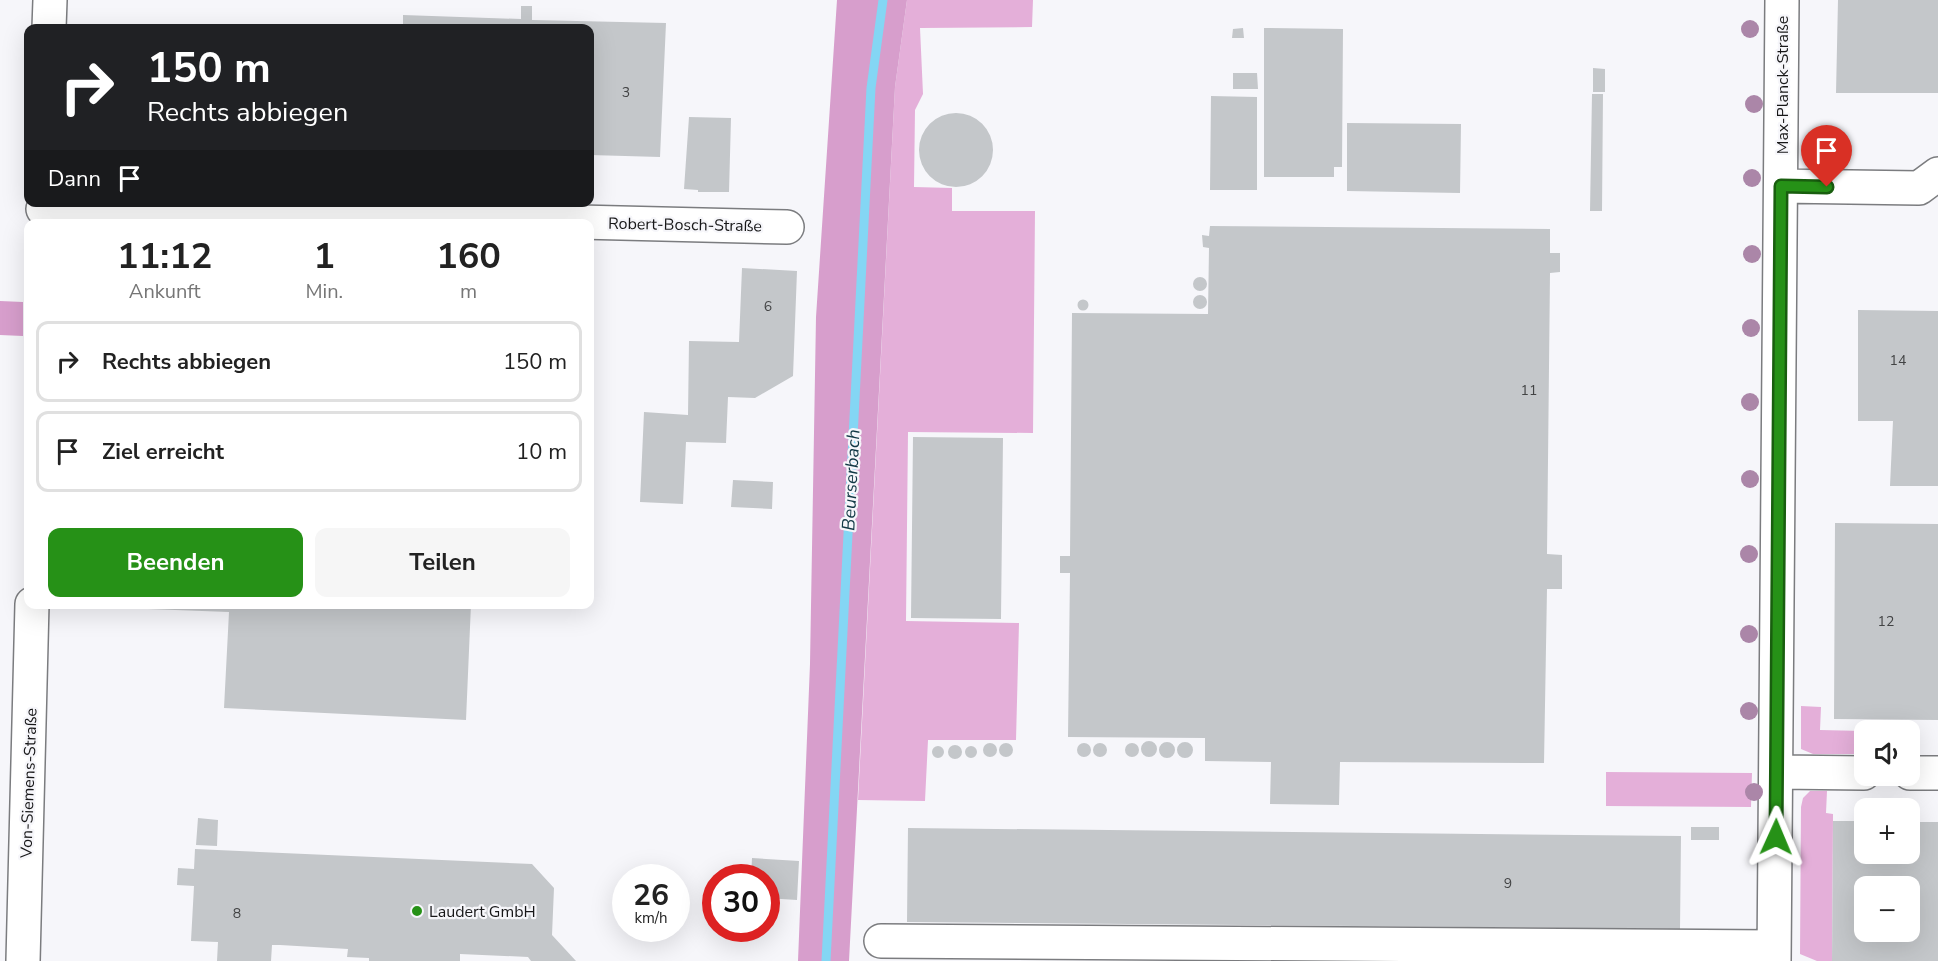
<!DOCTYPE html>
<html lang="de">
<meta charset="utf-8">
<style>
:root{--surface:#fff;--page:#f6f6f6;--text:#222;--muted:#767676;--line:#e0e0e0;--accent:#269117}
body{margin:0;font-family:"Nunito Sans",sans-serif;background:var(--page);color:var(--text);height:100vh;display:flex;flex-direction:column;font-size:22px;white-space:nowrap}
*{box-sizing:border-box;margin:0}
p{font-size:20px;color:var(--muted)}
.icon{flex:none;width:33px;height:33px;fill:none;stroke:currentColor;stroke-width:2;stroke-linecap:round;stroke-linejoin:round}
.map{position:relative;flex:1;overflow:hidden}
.sheet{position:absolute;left:24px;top:219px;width:570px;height:390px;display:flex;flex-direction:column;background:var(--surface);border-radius:12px;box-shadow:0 6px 24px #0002}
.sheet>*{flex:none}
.banner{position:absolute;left:24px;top:24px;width:570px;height:183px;border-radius:12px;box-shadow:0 6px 24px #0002;background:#202124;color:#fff;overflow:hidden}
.buttons{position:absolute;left:1854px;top:720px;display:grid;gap:12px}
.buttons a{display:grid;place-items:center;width:66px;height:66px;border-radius:12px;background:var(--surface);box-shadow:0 6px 24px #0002;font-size:30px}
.speed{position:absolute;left:612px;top:864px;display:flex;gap:12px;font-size:30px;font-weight:700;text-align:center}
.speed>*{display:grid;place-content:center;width:78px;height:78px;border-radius:50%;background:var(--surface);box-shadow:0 6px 24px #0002;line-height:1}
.speed small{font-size:15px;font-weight:400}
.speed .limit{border:9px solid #d22;background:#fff;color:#111}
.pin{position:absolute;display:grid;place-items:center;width:51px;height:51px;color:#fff;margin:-62px -26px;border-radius:50% 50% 50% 0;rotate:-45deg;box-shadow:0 0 6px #0007}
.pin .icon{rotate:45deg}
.me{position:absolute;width:66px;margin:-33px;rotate:1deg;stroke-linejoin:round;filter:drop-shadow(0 0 4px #0008)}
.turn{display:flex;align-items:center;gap:21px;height:126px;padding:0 24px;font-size:27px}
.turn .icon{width:78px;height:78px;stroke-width:2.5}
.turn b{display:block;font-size:42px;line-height:51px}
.then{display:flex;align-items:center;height:57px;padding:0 24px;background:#0003;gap:12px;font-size:22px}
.eta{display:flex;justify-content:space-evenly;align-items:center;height:102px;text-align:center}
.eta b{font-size:36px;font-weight:700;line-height:42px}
.primary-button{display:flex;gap:12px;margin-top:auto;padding:12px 24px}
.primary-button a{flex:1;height:69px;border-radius:12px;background:var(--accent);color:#fff;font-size:24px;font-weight:700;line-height:69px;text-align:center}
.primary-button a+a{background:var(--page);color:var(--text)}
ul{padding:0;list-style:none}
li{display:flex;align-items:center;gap:18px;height:81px;margin:0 12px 9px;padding:0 12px;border:3px solid var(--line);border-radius:12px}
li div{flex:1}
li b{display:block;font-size:22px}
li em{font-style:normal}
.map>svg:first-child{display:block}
.green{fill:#e4afd9}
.forest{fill:#d79ecc}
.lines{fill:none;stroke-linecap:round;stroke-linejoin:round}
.stream{stroke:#84d6f4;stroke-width:9}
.building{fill:#c4c7ca;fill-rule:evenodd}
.minor-casing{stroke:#7b7c7f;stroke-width:36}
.minor{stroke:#fff;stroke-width:33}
.tree{fill:#ab86a8}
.route-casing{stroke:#195e0f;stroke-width:15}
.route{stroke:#269117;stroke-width:10}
.poi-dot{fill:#269117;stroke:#f6f6fa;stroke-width:2}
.labels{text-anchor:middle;stroke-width:4.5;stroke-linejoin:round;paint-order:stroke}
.number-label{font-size:14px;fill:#424344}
.street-label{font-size:16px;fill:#171718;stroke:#f6f6fa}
.poi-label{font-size:16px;fill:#171718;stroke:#f6f6fa;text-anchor:start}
.water-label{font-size:18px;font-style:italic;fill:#113845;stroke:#f6f6fa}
</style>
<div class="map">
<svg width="1938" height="961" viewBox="0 0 1938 961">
<rect width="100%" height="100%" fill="#f6f6fa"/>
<!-- green -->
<path class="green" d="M907,0H1033L1032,27L920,28L923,94L915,110L914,187L952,188V211H1035L1033,433L908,432L906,621L1019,623L1016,740H928L925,801L858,800L895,87Z
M1801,706L1821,707L1820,730L1863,731L1862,754H1813L1801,749Z
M1606,772L1752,773L1751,807L1606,806Z
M1810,791H1827L1826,813L1833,814L1832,961H1817L1800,954L1801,807L1803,798Z"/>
<!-- forest -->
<path class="forest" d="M837,0H907L895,87L849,961H798L810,664L816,317Z
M0,301L23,302V336L0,335Z"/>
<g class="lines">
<!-- stream -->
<path class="stream" d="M826,961L871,88L883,0"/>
</g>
<!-- building -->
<path class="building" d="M1838,0H1938V93H1836Z
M521,6H532V20L666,23L660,157L590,155V28H403V15L521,19Z
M1243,28L1244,38H1232L1233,29Z
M1264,28L1343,29L1342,167H1334V177H1264Z
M1593,68L1605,69V92H1593Z
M1233,73H1257L1258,89H1233Z
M1592,94H1603L1602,211H1590Z
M1211,96L1257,97V190H1210Z
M919 150a37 37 0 1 1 74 0a37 37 0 1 1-74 0Z
M689,117L731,118L729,192H698V190L684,189Z
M1347,123L1461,124L1460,193L1347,191Z
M1210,226L1550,229V253H1560V272L1550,273L1547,554L1562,555V589H1547L1544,763L1340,762L1339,805L1270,804L1271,762L1205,761V738L1068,737L1070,573H1060V556H1070L1072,313L1208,314L1209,248L1203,247L1202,235L1209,236Z
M742,268L797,271L793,376L755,398L728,397L726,443L686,442L683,504L640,502L644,412L688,415L689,341L739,342Z
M1193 284a7 7 0 1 1 14 0a7 7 0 1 1-14 0Z
M1193 302a7 7 0 1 1 14 0a7 7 0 1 1-14 0Z
M1077.5 305a5.5 5.5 0 1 1 11 0a5.5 5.5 0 1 1-11 0Z
M1858,310L1938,311V486H1890L1893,421H1858Z
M913,437L1003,438L1001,619L911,618Z
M733,480L773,482L772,509L731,507Z
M1835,523L1938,524V720L1834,719Z
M148,604H471L466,720L224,708L229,612L148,609Z
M1141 749a8 8 0 1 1 16 0a8 8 0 1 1-16 0Z
M1159 750a8 8 0 1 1 16 0a8 8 0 1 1-16 0Z
M1177 750a8 8 0 1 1 16 0a8 8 0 1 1-16 0Z
M983 750a7 7 0 1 1 14 0a7 7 0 1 1-14 0Z
M1125 750a7 7 0 1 1 14 0a7 7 0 1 1-14 0Z
M999 750a7 7 0 1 1 14 0a7 7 0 1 1-14 0Z
M1077 750a7 7 0 1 1 14 0a7 7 0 1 1-14 0Z
M1093 750a7 7 0 1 1 14 0a7 7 0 1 1-14 0Z
M948 752a7 7 0 1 1 14 0a7 7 0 1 1-14 0Z
M932 752a6 6 0 1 1 12 0a6 6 0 1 1-12 0Z
M965 752a6 6 0 1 1 12 0a6 6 0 1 1-12 0Z
M198,818L218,820L217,846L196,845Z
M1833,821H1864V854H1910V822H1938V961H1832ZM1864,886H1910V932H1864Z
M1691,827H1719V840H1691Z
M908,828L1681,836L1680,929L907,922Z
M195,849L532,864L554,888L552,935L576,961H531L528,957L460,954V961H369V958L347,957L348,949L280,945H272L271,961H217L218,942L191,941L194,886L177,885L178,868L194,869Z
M752,858L799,861L797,900L766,898V878H751Z"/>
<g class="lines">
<!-- minor casing -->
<g class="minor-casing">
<path id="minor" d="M49,28L50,0
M1781,186L1919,188L1938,174
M43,209L787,227
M1777,772L1864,773
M1910,773H1938
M881,941L1774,947
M23,961L32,604
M1774,961L1782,0"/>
</g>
<!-- minor -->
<use href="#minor" class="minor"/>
</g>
<!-- trees -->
<g class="tree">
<circle cx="1750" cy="29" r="9"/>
<circle cx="1754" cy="104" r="9"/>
<circle cx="1752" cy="178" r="9"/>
<circle cx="1752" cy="254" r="9"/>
<circle cx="1751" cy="328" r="9"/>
<circle cx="1750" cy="402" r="9"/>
<circle cx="1750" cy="479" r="9"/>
<circle cx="1749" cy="554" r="9"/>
<circle cx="1749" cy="634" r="9"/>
<circle cx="1749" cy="711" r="9"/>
<circle cx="1754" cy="792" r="9"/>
</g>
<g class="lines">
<!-- route casing -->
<g class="route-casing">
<path id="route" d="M1776,837L1781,186L1827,187"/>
</g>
<!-- route -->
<use href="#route" class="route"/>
</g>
<!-- markers -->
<circle class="poi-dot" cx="417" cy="911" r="6"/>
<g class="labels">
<!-- number labels -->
<g class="number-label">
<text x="626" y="97">3</text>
<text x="768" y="311">6</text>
<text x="1898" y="365">14</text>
<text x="1529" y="395">11</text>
<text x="1886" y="626">12</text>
<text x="1508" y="888">9</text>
<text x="237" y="918">8</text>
</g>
<!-- street labels -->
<g class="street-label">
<text transform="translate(1782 85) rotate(-90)" y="6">Max-Planck-Straße</text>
<text transform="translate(685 224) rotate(1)" y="6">Robert-Bosch-Straße</text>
<text transform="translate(28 783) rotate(-88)" y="6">Von-Siemens-Straße</text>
</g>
<!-- poi labels -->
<g class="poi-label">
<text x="429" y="917">Laudert GmbH</text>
</g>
<!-- water labels -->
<g class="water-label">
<text transform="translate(851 480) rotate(-87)" y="6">Beurserbach</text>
</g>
</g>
</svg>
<div class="buttons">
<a><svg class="icon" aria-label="sound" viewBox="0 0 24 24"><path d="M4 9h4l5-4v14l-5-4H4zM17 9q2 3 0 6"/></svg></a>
<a>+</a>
<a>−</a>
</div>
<div class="speed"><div>26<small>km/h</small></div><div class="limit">30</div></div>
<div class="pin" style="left:1827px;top:187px;background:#d93025"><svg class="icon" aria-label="arrive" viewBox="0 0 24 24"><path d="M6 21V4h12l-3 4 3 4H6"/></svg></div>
<svg class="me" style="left:1776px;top:837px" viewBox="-20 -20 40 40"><path d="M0-17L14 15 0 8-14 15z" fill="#269117" stroke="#fff" stroke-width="4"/></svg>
<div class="banner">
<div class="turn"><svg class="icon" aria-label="right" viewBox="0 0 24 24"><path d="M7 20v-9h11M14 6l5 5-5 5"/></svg><div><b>150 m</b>Rechts abbiegen</div></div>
<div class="then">Dann<svg class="icon" aria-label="arrive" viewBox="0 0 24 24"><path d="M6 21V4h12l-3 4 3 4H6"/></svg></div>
</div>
<section class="sheet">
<div class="eta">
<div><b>11:12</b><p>Ankunft</p></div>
<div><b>1</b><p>Min.</p></div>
<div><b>160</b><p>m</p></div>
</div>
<ul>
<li><svg class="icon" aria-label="right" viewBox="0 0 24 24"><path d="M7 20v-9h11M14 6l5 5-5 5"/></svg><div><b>Rechts abbiegen</b></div><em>150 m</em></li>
<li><svg class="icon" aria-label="arrive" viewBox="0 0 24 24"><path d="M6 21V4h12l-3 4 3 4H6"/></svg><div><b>Ziel erreicht</b></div><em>10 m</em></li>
</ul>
<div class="primary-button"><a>Beenden</a><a>Teilen</a></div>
</section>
</div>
